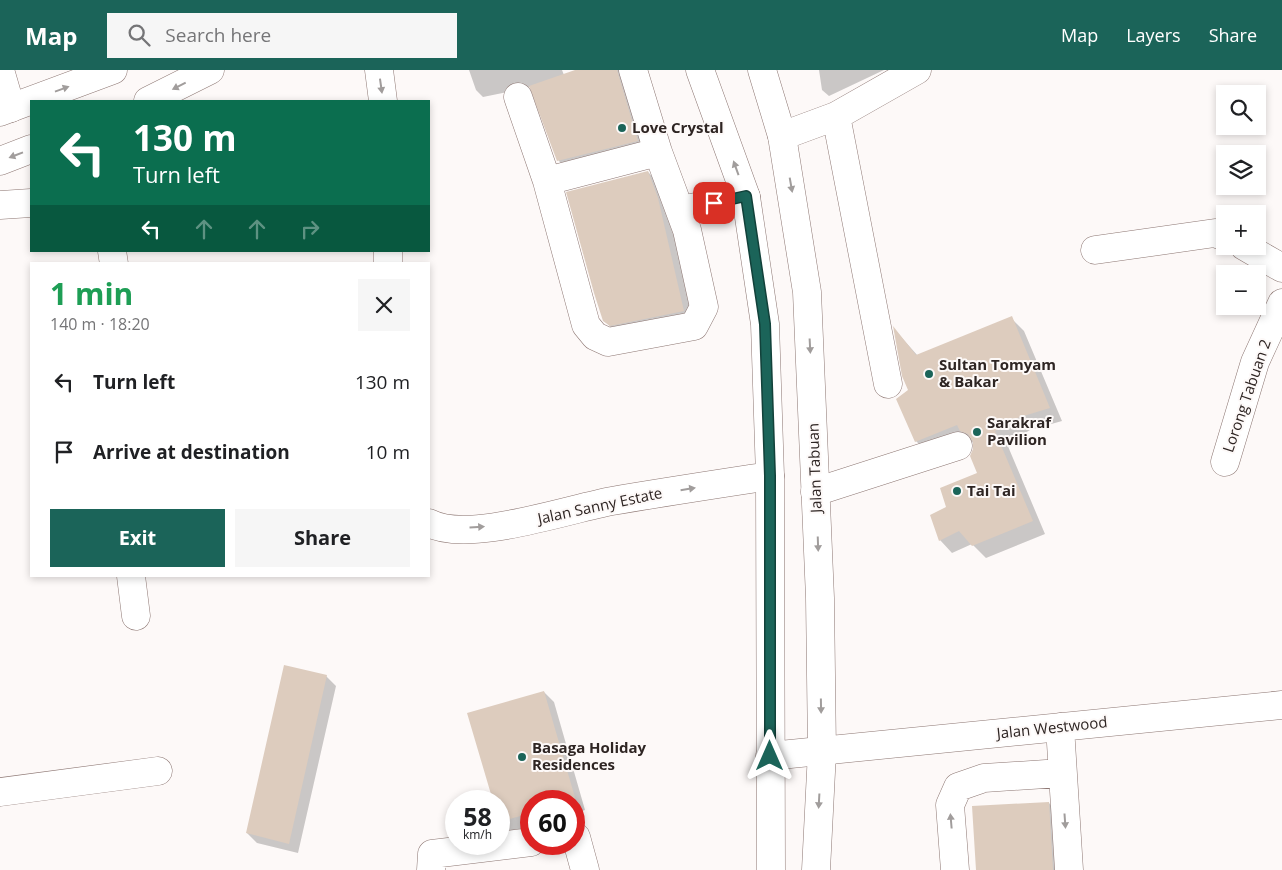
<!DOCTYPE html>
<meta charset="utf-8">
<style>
:root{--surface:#fff;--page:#f6f6f6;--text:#202124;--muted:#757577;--accent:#1b6459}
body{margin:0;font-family:"Open Sans",sans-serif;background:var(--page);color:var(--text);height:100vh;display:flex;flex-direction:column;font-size:19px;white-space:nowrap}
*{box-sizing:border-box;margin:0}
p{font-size:16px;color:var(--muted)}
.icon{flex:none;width:28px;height:28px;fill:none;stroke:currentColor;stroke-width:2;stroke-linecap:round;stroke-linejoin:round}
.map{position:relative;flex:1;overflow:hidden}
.drawer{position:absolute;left:30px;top:192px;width:400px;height:315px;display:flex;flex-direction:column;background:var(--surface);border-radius:0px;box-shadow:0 2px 8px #0003}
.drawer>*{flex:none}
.top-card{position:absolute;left:30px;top:30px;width:400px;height:152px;border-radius:0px;box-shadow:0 2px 8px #0003;background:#0b6e4f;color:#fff;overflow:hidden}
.controls{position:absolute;left:1216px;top:15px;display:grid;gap:10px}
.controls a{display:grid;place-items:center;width:50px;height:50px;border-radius:0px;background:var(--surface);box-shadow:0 2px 8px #0003;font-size:25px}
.speed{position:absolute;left:445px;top:720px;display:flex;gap:10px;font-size:25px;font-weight:700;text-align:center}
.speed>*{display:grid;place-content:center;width:65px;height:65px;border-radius:50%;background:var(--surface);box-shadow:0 2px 8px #0003;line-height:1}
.speed small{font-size:12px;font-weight:400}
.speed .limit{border:8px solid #d22;background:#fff;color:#111}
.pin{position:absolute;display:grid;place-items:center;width:42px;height:42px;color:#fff;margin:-21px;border-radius:10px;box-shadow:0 2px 8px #0006}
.me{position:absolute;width:55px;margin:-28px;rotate:0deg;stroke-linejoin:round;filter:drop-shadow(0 0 4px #0008)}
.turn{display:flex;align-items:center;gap:18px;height:105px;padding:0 20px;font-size:22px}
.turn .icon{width:65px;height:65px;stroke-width:2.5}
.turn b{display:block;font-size:35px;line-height:42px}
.lanes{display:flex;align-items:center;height:48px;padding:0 20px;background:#0003;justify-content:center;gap:25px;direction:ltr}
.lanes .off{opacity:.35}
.round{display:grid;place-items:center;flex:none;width:52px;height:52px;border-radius:0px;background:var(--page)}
.headline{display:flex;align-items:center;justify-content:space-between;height:85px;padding:0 20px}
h1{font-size:30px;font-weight:700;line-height:38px;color:#1e9e55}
.action{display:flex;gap:10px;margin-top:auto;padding:10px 20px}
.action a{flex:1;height:58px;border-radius:0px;background:var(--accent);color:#fff;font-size:20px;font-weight:700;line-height:58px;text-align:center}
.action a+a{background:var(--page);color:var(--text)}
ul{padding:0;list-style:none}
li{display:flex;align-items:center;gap:15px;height:70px;padding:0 20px}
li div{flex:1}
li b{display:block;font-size:19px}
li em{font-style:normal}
header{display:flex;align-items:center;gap:30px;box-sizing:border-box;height:70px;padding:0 25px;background:var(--accent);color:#fff}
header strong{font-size:24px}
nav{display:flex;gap:28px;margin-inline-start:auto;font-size:18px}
.search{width:350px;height:45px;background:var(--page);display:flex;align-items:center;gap:12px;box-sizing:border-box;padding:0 18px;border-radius:0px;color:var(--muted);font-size:19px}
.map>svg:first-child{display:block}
.shadow{fill:#0003}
.building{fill:#ddccbe}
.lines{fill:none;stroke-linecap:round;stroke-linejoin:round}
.minor-casing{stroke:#8d7773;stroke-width:29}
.major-casing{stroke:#8d7773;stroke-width:29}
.minor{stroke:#fff;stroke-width:28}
.major{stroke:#fff;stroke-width:28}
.oneway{fill:#a19d9c}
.route-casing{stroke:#12413a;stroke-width:12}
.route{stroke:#1b6459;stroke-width:9}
.poi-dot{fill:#1b6459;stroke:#fdf9f8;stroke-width:2}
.labels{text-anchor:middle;stroke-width:4;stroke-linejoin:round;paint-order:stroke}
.poi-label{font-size:15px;font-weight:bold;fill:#2e2523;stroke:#fdf9f8;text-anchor:start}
.street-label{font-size:15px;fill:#2e2523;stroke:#fdf9f8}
</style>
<header>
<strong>Map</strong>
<div class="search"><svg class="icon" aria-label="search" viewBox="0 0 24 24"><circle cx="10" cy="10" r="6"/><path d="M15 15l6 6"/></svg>Search here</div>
<nav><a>Map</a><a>Layers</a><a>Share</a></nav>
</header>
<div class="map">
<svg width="1282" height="800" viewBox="0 0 1282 800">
<rect width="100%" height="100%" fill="#fdf9f8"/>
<!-- shadow -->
<path class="shadow" d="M469,0H562L564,5L579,0H621L645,78L566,99L559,91L531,17L483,27L476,20Z
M819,0H884L829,26L822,20Z
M648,102L661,115L671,142L696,253L617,264L604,250Z
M1011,248L1024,261L1062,351L1030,360L1007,374L1045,464L986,488L972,474L952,483L940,470L947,437L979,404L974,374L968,368L929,384L916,371L910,320L895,260L918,286Z
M326,606L336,616L298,783L257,773L247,763Z
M544,622L554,632L585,740L574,744V731H531V756L510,761L500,751L499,731H494L469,644Z
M1049,733L1061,746L1065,800H977Z"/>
<!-- building -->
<path class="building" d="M575,0H617L638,71L557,91L529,16Z
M648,101L658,128L684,241L610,256L603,251L594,223L566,122Z
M1012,246L1050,338L1017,348L995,361L1033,451L972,476L959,461L939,471L930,445L946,437L940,418L977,403L970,386L973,379V372L968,364L960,361L957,355L915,372L896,329L908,320L902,306L893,256L916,285Z
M284,595L327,605L289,774L246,763Z
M544,621L576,731H531V743L499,752V731H493L467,643Z
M1049,732L1053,800H976L972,736Z"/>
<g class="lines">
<!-- minor casing -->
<g class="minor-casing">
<path id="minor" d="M0,0L11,38
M379,0L383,31
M518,27L547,111L586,255L595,266L608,272L694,256L704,237L687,160L658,82L633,0
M836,46L888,314
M782,66L836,46L917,0
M547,111L658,82
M0,135L31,133
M681,140L746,127
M1244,176L1282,198
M1095,180L1215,163L1225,167
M112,181L114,194
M388,181V194
M1225,392L1255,292L1282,233
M815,422L958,376
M429,453C468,474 568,439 612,431C665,422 718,414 770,406
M131,506L136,546
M1060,657L1069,800
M770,686L1282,635
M0,722L158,701
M574,767H576L585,800
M431,800L432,784L531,772
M955,800L950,735L958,717L984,708L1061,703"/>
</g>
<!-- major casing -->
<g class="major-casing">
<path id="major" d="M700,0L746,127L765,254L770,406L771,800
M762,0L782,66L807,222L820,528L822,682L816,800
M148,31L210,0
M0,42L113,0
M0,91L31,79"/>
</g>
<!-- minor -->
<use href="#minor" class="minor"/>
<!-- major -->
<use href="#major" class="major"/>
</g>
<!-- one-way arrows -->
<defs><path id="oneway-solid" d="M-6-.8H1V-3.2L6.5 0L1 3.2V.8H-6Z" transform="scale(1.25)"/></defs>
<g class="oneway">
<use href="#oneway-solid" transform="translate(179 16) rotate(153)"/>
<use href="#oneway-solid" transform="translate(381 16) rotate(82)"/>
<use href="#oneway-solid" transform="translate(62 19) rotate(-20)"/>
<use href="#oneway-solid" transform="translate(16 85) rotate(159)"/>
<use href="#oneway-solid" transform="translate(736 98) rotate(-110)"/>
<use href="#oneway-solid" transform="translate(791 115) rotate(80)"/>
<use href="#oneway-solid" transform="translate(810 276) rotate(87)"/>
<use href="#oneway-solid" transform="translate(688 419) rotate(-9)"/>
<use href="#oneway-solid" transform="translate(477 457) rotate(-4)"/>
<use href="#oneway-solid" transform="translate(818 474) rotate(88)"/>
<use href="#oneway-solid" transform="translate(821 636) rotate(89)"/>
<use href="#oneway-solid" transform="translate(819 731) rotate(93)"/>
<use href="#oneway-solid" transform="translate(951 751) rotate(-95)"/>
<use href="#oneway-solid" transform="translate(1065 751) rotate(86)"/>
</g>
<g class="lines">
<!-- route casing -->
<g class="route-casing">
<path id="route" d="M714,133L746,126L765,254L770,406V686"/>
</g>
<!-- route -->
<use href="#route" class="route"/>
</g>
<!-- markers -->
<g class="poi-dot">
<circle cx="622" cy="58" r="5"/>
<circle cx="929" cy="304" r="5"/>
<circle cx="977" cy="362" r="5"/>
<circle cx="957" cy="421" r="5"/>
<circle cx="522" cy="687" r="5"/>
</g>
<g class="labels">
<!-- poi labels -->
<g class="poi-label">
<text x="632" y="63">Love Crystal</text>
<text x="939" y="300">Sultan Tomyam<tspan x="939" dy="17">&amp; Bakar</tspan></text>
<text x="987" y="358">Sarakraf<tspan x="987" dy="17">Pavilion</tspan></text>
<text x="967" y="426">Tai Tai</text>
<text x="532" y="683">Basaga Holiday<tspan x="532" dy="17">Residences</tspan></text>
</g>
<!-- street labels -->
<g class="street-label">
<text transform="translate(1247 326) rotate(-71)" y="5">Lorong Tabuan 2</text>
<text transform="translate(815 398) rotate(-92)" y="5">Jalan Tabuan</text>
<text transform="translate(600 436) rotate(-12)" y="5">Jalan Sanny Estate</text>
<text transform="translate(1052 658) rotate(-6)" y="5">Jalan Westwood</text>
</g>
</g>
</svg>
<div class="controls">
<a><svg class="icon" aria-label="search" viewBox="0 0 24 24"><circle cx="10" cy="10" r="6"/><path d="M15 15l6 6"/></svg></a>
<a><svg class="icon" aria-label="layers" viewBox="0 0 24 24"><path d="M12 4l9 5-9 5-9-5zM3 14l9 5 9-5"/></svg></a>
<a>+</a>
<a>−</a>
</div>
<div class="speed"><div>58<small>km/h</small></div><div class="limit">60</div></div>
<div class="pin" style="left:714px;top:133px;background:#d93025"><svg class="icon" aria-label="arrive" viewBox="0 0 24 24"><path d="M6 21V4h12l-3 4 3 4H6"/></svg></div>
<svg class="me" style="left:770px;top:686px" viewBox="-20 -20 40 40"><path d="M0-17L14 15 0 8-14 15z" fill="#1b6459" stroke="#fff" stroke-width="4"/></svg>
<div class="top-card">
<div class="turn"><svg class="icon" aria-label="left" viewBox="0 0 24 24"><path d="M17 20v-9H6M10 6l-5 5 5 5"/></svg><div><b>130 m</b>Turn left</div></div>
<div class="lanes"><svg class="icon" aria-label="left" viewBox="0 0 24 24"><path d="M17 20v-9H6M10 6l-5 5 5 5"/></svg><svg class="icon off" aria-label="ahead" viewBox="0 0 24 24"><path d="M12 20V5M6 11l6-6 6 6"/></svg><svg class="icon off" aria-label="ahead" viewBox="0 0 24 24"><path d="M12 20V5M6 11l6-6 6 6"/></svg><svg class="icon off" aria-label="right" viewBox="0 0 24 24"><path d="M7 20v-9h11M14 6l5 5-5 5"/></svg></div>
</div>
<section class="drawer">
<div class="headline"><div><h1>1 min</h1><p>140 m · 18:20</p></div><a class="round"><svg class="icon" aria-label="close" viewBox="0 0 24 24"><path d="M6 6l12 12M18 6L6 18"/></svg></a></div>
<ul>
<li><svg class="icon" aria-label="left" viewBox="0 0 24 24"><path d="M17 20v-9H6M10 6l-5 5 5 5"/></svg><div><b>Turn left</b></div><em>130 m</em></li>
<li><svg class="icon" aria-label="arrive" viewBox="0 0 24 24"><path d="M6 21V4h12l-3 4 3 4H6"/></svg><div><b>Arrive at destination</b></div><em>10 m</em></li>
</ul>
<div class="action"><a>Exit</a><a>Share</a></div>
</section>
</div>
